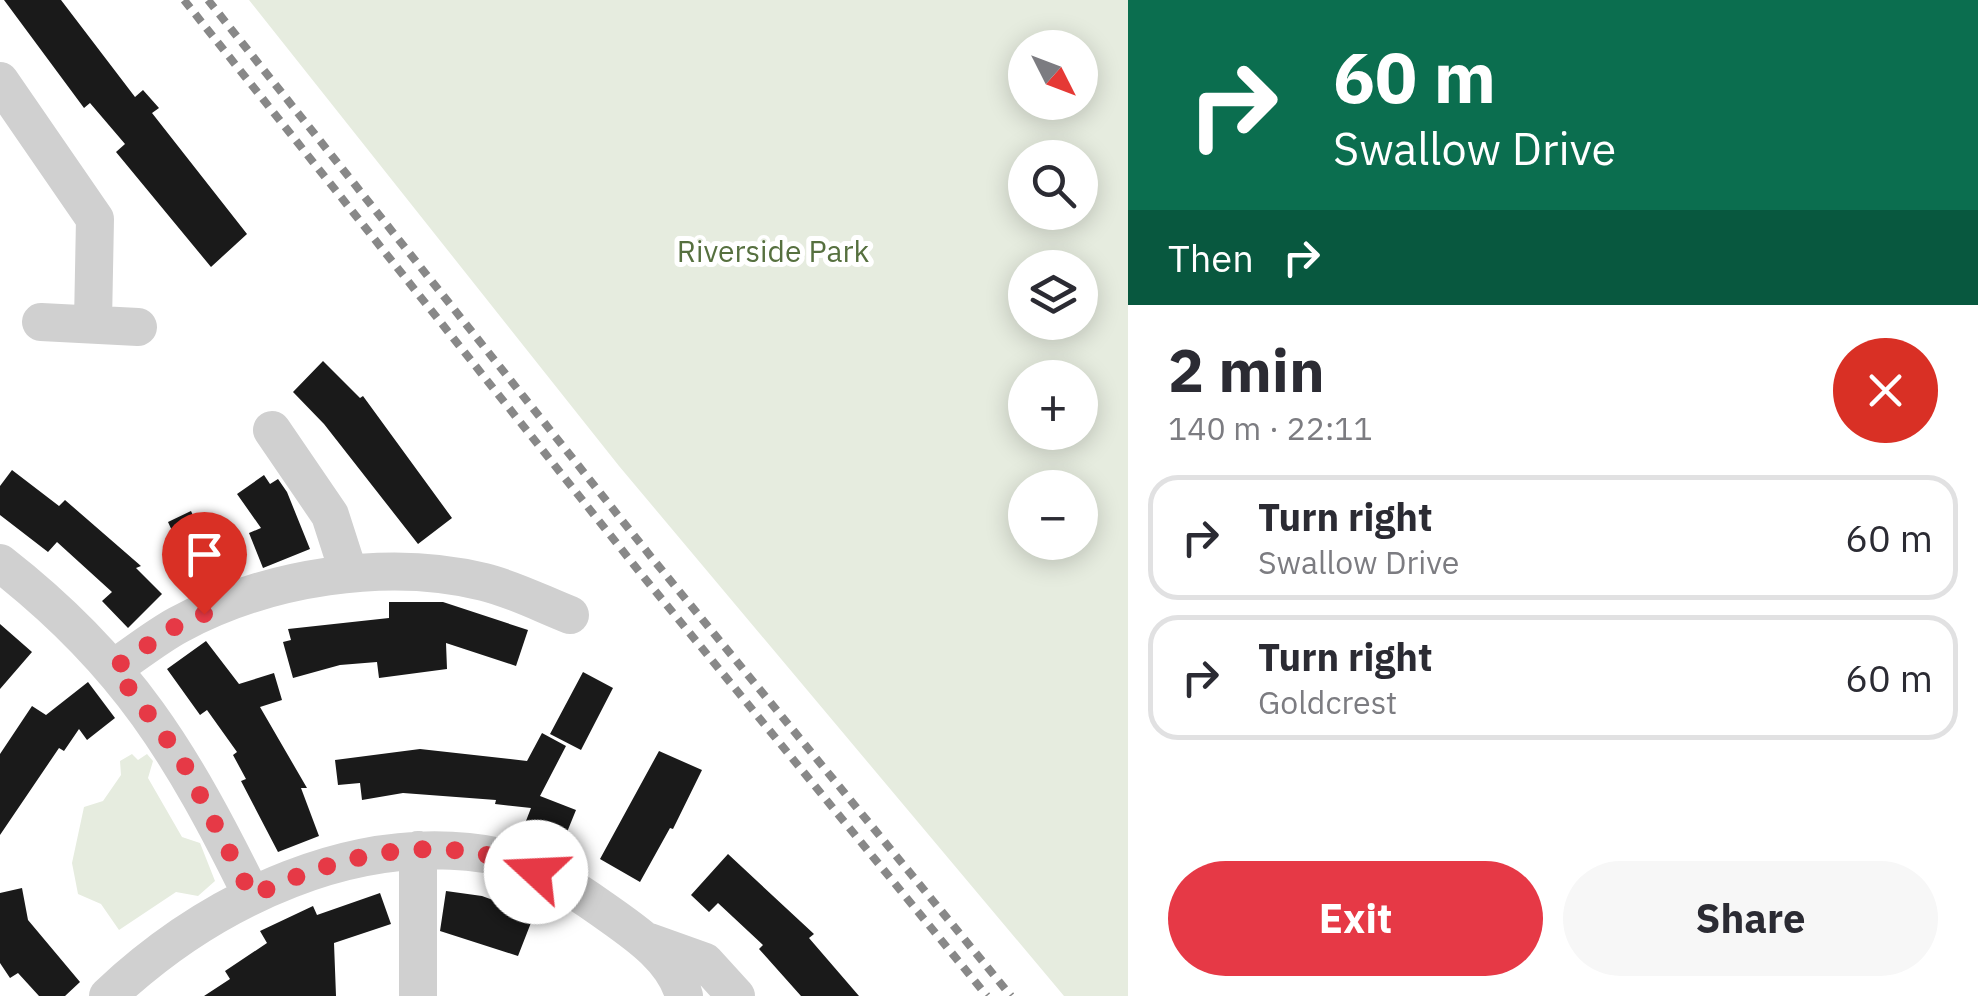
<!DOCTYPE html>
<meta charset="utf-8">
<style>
:root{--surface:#fff;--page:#f7f7f7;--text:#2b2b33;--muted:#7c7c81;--line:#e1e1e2;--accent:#e63946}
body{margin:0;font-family:"IBM Plex Sans",sans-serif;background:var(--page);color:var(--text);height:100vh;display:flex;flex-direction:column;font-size:38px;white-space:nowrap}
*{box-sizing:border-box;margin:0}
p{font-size:32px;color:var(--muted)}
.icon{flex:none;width:55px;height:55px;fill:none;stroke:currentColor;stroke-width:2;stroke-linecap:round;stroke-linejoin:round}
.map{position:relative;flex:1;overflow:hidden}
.details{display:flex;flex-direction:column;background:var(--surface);width:850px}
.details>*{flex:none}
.banner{background:#0b6e4f;color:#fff;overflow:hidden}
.needle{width:65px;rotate:132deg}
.controls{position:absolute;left:1008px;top:30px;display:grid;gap:20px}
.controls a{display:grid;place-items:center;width:90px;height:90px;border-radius:50%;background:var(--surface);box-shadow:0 5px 25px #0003;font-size:50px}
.pin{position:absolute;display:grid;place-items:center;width:85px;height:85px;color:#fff;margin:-102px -42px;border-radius:50% 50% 50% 0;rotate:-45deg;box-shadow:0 0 10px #0007}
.pin .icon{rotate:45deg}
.me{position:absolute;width:110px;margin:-55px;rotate:290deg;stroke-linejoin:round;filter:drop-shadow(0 0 8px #0008)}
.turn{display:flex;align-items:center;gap:35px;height:210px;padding:0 40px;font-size:45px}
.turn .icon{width:130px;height:130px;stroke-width:2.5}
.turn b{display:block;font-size:70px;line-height:85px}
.then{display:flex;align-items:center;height:95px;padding:0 40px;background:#0003;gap:20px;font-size:38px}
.round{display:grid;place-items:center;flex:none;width:105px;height:105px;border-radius:52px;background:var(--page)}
.head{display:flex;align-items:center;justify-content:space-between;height:170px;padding:0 40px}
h1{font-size:60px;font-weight:700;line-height:75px}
.primary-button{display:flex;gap:20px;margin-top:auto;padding:20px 40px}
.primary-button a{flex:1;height:115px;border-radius:60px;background:var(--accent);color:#fff;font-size:40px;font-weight:700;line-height:115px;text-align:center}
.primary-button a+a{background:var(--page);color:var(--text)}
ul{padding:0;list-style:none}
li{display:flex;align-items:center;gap:30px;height:125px;margin:0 20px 15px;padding:0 20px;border:5px solid var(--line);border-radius:30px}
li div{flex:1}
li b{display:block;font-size:38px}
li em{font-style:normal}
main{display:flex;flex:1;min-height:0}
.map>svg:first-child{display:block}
.green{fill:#e6ecdf;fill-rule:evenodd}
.building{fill:#1a1a1a}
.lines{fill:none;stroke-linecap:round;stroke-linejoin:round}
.minor{stroke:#d0d0d0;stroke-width:38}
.rail{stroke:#888;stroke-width:8;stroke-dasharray:10 8;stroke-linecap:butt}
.route{stroke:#e63946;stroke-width:18;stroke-dasharray:0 32.4}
.labels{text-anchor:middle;stroke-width:10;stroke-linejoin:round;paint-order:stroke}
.park-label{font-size:30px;fill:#56703f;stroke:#fff}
</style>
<main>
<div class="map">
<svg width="1128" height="996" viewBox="0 0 1128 996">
<rect width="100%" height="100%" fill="#fff"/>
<!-- green -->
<path class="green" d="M249,0H1128V996H1064L619,466ZM1025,48H1080V102H1025ZM1025,158H1080V212H1025ZM1025,268H1080V322H1025ZM1025,378H1080V432H1025ZM1025,488H1080V542H1025Z
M132,754L138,760L147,754L153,761L148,778L182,837L200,843L215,881L198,896L176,892L119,930L101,904L78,894L72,863L84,807L103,801L121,775L120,761Z"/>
<!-- building -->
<path class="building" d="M4,0H61L135,97L143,90L159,108L152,113L247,234L211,267L116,152L125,144L90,103L84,108Z
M323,361L360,398L363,396L452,518L418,544L324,424L293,392Z
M12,470L59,506L65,500L141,566L136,568L162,594L128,628L102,601L112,592L57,542L48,552L0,515V486Z
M264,475L270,484L278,479L287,492L310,549L263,568L249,533L261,528L237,494Z
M191,511L203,537L180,548L168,522Z
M389,602H443L528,630L516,666L446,643L447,669L379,678L377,662L340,665L293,678L283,642L291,640L288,629L389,618Z
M0,624L32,652L0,689Z
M206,641L239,684L274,673L282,700L260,707L307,788H301L319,836L278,852L241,781L246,779L233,755L237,752L207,710L200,715L167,669Z
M583,672L613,688L581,750L550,734Z
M88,682L115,718L87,740L79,729L64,751L59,748L0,835V754L32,706L46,715Z
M542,733L566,746L540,796L576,810L563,842L524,826L531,808L495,804L496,800L403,793L362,800L360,783L338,785L335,760L420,749L527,761Z
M659,751L702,770L673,829L670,828L640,882L600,859Z
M728,854L814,934L809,938L859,996H801L759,949L763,945L718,903L709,912L691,895Z
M22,888L28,920L80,982L65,996H39L18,973L10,978L0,963V893Z
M446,891L482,896L534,915L518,956L440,931Z
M380,893L391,924L334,943L336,996H204L230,979L225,971L267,943L260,931L313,906L317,915Z"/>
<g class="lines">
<!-- minor -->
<path class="minor" d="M0,81L95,219L93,322
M41,322L138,327
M272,430L330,515L349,574
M0,563C127,662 182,754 252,896
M114,668C135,654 156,637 178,625C266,577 387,558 484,582C513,589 542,604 570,615
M418,850V996
M649,942L705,962L736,996
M108,996C211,899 359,828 501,857C536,864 574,889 602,909C633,931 674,957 684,996"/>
<!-- rail -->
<path class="rail" d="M184,0L638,570L987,996
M208,0L652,558L1011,996"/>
</g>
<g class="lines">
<!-- route -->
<path class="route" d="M204,614L179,624L114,668L181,758L252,896C339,854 445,828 536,872"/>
</g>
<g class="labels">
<!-- park labels -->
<g class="park-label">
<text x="773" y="262">Riverside Park</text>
</g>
</g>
</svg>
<div class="controls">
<a><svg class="needle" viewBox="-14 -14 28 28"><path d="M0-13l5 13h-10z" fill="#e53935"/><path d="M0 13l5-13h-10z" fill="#7c7c81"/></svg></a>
<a><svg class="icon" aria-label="search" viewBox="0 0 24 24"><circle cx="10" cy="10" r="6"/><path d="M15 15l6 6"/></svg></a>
<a><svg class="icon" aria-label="layers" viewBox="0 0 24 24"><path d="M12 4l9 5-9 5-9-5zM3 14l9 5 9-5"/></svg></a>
<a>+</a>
<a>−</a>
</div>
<div class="pin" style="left:204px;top:614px;background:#d93025"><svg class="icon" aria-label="arrive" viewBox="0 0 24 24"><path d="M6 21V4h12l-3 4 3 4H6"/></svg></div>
<svg class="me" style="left:536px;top:872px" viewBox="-20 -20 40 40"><circle r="19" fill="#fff"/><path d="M0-13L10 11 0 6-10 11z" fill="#e63946"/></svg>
</div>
<section class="details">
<div class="banner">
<div class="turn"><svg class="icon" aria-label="right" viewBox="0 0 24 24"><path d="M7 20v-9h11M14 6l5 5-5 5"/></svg><div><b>60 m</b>Swallow Drive</div></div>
<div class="then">Then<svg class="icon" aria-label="right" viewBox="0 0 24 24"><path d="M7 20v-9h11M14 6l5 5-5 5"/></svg></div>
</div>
<div class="head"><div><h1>2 min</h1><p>140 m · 22:11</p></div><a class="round" style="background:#d93025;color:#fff"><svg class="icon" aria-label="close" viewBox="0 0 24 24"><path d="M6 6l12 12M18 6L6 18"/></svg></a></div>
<ul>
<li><svg class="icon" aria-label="right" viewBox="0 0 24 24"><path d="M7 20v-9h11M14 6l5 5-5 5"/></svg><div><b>Turn right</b><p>Swallow Drive</p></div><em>60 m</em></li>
<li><svg class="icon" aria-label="right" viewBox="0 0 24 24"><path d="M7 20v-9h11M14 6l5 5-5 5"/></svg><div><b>Turn right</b><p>Goldcrest</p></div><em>60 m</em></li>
</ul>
<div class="primary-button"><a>Exit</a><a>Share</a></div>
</section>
</main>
